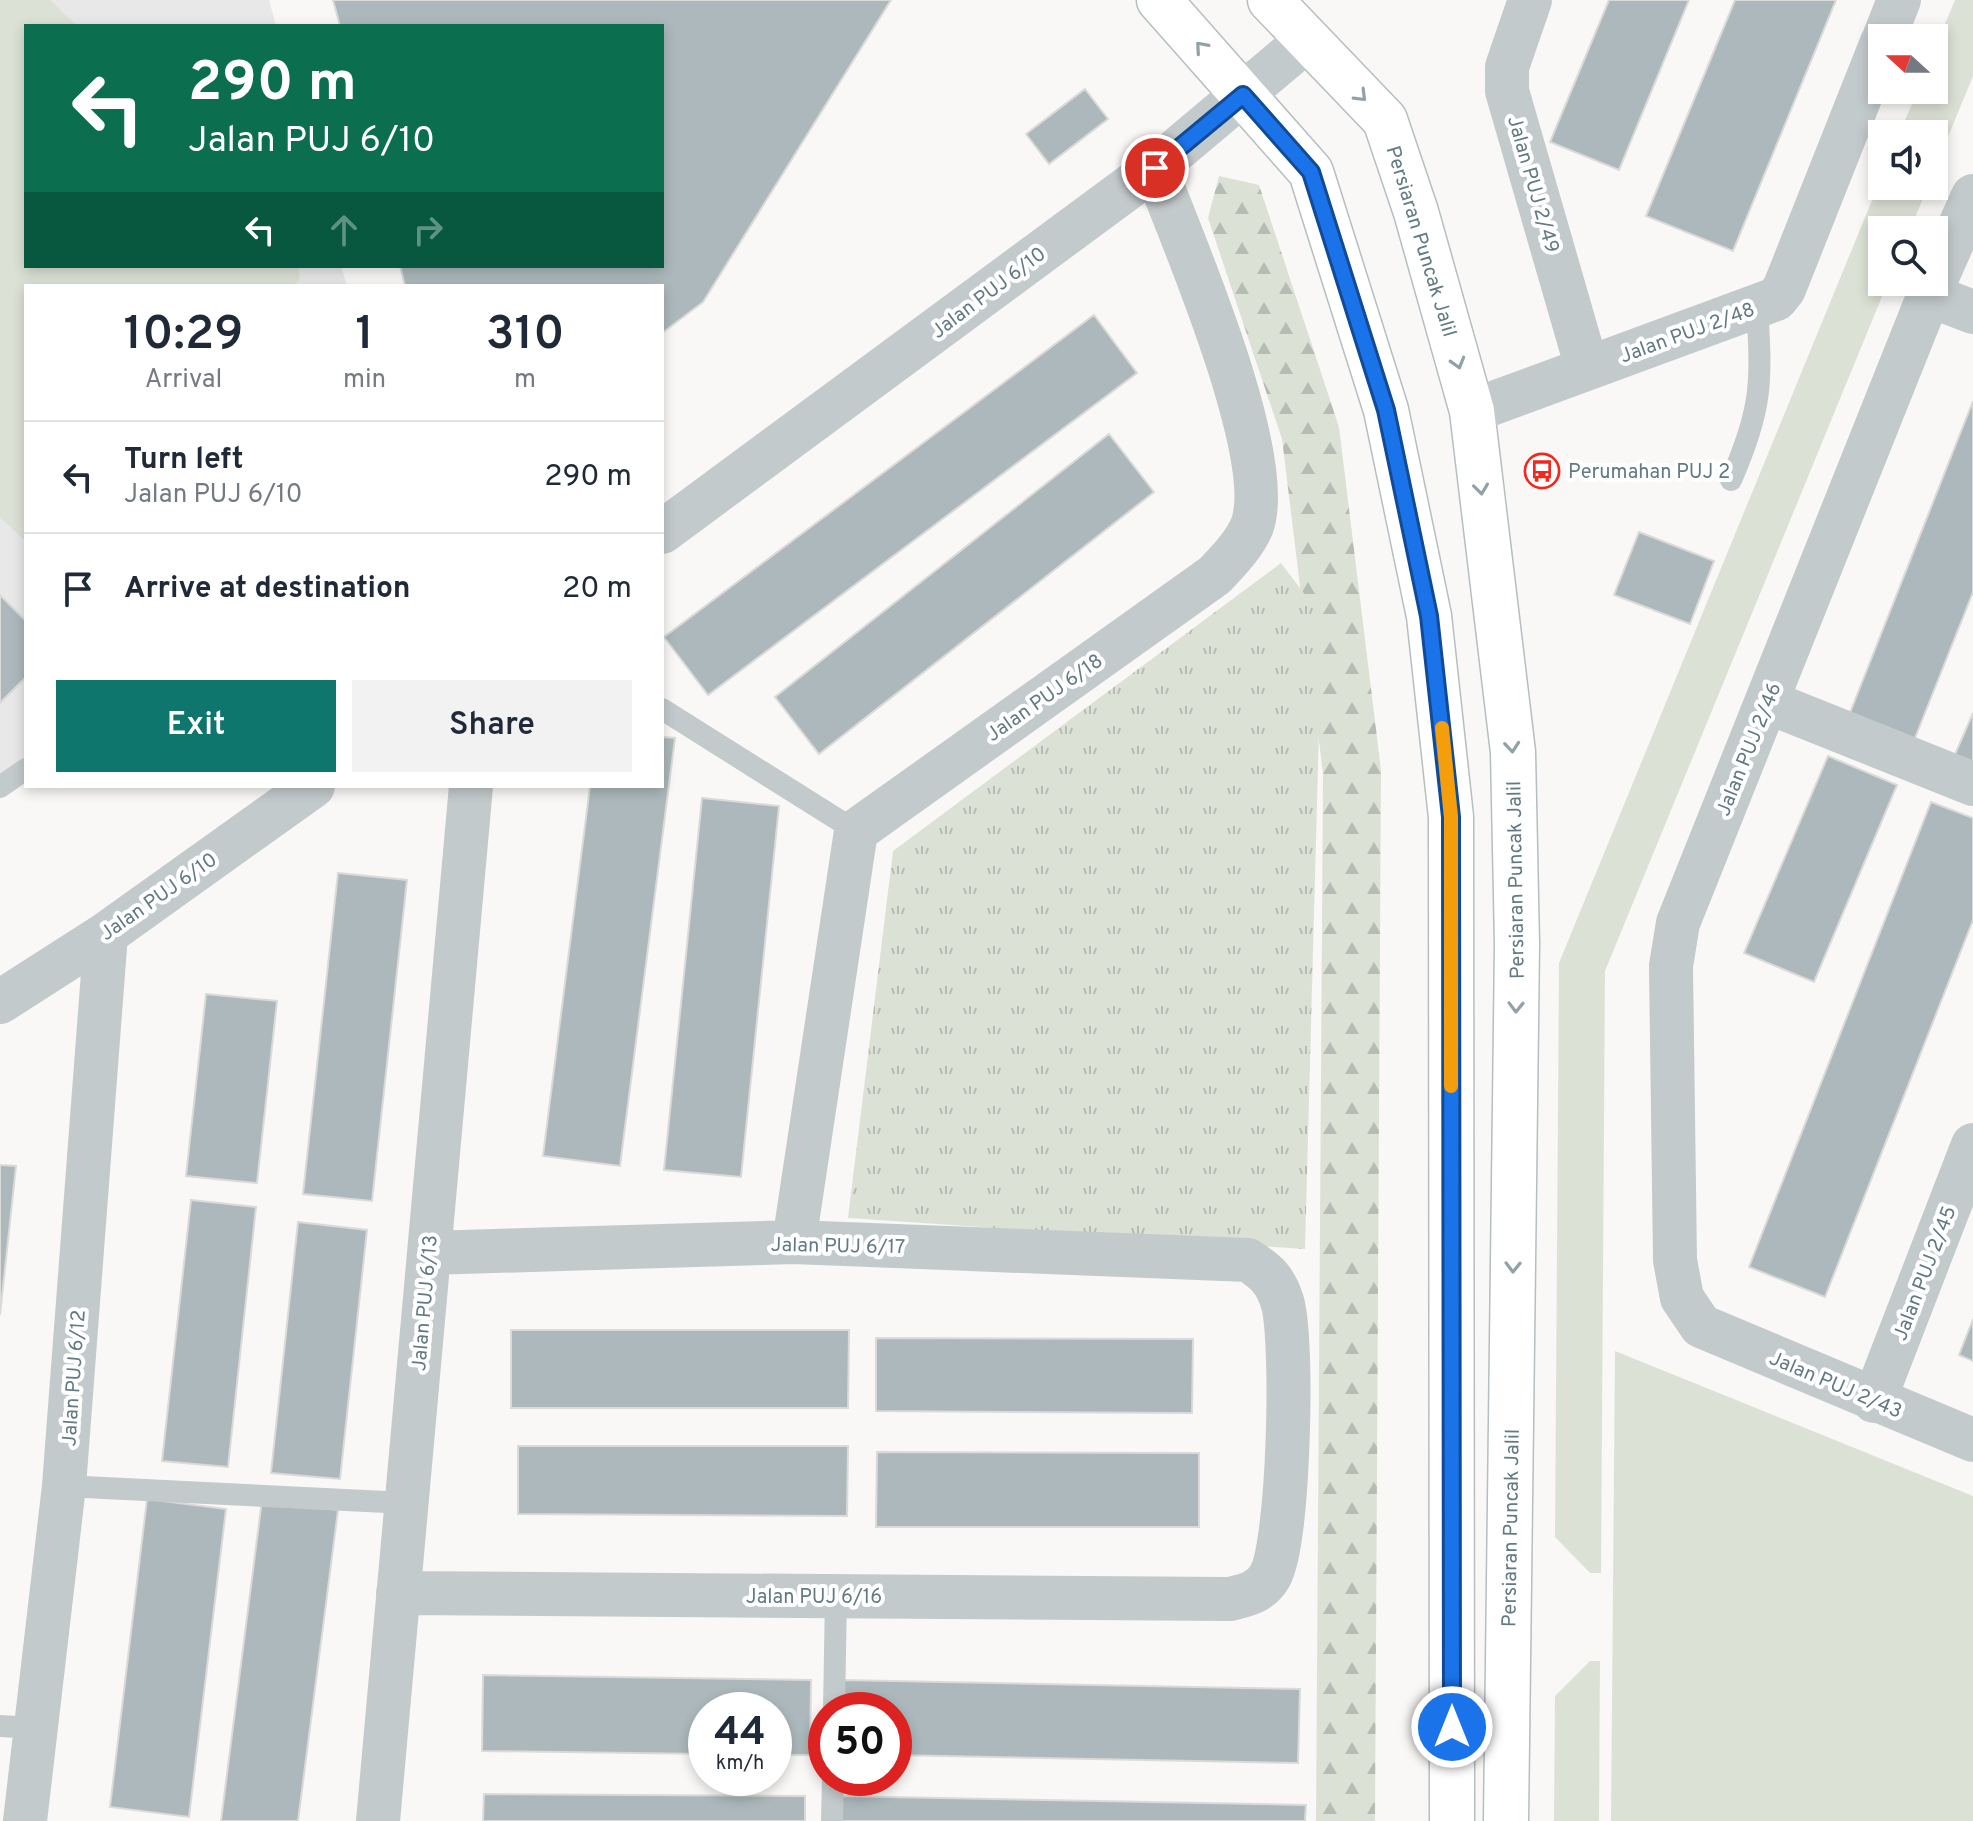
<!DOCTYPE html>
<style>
:root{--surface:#fff;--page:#f2f2f3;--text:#1f2937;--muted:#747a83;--line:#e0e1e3;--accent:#0f766e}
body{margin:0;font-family:Overpass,sans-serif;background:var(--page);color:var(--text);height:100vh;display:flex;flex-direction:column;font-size:30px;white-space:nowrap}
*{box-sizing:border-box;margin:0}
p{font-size:26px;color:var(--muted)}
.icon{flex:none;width:44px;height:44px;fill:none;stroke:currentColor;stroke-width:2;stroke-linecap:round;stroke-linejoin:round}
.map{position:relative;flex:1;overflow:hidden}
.side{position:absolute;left:24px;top:284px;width:640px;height:504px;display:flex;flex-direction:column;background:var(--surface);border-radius:0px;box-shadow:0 4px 12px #0003}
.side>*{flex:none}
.hud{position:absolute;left:24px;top:24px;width:640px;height:244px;border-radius:0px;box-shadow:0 4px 12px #0003;background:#0b6e4f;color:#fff;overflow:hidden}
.needle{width:52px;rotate:291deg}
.controls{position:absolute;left:1868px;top:24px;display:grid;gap:16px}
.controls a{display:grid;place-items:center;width:80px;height:80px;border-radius:0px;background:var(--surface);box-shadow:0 4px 12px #0003;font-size:40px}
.speed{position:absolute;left:688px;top:1692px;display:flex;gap:16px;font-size:40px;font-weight:700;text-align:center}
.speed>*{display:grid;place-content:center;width:104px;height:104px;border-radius:50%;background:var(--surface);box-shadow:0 4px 12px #0003;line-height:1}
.speed small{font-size:20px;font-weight:400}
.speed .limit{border:12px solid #d22;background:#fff;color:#111}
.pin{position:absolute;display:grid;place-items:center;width:68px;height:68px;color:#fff;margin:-34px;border:4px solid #fff;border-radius:50%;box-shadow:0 2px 8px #0007}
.me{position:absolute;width:88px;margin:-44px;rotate:0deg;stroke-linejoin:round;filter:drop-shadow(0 0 6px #0008)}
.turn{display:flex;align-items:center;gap:28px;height:168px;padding:0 32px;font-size:36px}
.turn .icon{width:104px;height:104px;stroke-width:2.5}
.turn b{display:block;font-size:56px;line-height:68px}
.lanes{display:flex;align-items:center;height:76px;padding:0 32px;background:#0003;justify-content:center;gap:40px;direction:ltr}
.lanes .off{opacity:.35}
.eta{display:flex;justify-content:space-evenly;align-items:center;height:136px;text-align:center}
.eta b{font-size:48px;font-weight:600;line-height:56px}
.action{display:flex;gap:16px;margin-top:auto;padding:16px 32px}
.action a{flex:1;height:92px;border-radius:0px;background:var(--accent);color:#fff;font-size:32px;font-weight:600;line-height:92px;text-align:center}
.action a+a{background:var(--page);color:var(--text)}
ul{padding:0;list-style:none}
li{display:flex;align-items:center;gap:24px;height:112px;padding:0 32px;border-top:2px solid var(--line)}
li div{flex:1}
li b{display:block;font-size:30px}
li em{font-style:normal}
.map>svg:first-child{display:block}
.built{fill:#e7e8e7}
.green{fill:#dce1d6}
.forest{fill:url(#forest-firs)}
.park{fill:url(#park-tufts)}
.building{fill:#acb8bb;stroke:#dadad8;stroke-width:2}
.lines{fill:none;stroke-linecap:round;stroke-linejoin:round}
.secondary-casing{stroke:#b5bec1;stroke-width:47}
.lane{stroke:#c3cacc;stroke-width:22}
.street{stroke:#c3cacc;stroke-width:44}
.secondary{stroke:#fff;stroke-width:44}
.oneway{stroke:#90a2a8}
.route-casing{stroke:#114b97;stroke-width:20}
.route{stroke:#1a73e8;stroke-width:14}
.slow{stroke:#f59e0b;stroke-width:14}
.labels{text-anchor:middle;stroke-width:8;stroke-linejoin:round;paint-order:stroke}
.street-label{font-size:20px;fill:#617a83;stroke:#fff}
.poi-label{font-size:20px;fill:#617a83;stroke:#fff;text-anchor:start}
</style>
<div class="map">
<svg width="1973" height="1821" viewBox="0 0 1973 1821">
<defs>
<pattern id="forest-firs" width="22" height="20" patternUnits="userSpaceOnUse" patternTransform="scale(2)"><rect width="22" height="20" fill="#dce1d6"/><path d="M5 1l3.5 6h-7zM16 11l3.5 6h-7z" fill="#b6bbb3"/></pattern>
<pattern id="park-tufts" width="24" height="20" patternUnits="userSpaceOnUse" patternTransform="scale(2)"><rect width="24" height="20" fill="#dce1d6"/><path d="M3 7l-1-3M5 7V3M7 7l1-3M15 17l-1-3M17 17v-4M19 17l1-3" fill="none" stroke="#b6bbb3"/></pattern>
</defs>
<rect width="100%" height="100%" fill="#f9f8f6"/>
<!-- built -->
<path class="built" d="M0,0H269L276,26H26V266H341L347,286H26V765L0,783Z"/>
<!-- green -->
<path class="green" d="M0,0H50L77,26H26V266H298L300,279L293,286H26V542L0,517Z
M1955,0H1973V76L1934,171V134H1899L1918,90H1934V50Z
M1882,176V186H1928L1910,230H1882V282H1888L1605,971L1601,1573H1590L1555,1537L1559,963Z
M1615,1351L1973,1496V1821H1611Z
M1590,1661H1600L1599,1821H1554L1555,1696Z"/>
<!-- forest -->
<path class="forest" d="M1219,176L1259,185L1339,427L1381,770L1375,1821H1316L1323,774L1282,439L1208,218Z"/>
<!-- park -->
<path class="park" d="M1281,563L1322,617L1305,1249L848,1218L893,851Z"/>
<!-- building -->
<path class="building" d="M333,0H891L703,302L662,333V286H405L400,266H662V26H340Z
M1609,0H1689L1619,170L1550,142Z
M1735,0H1836L1733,251L1646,216Z
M1085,89L1108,119L1049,164L1026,134Z
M1094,315L1137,373L708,695L664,637Z
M1973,401V592L1911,748L1846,723Z
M1109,434L1154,492L819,754L775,697Z
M1639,532L1714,561L1690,624L1614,595Z
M0,595L26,621V677L0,703Z
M1973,713V776L1950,766Z
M662,737L675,738L620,1166L543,1156L590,786H662Z
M1828,756L1897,785L1814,982L1744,953Z
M702,798L779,806L741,1177L664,1170Z
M1931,802L1973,818V920L1825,1297L1749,1267Z
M338,873L407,880L372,1201L303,1194Z
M206,994L277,1001L257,1183L186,1176Z
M0,1165L16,1166L0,1315Z
M191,1200L256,1207L228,1467L162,1461Z
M298,1222L367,1230L340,1479L271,1473Z
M1973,1319V1361L1959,1355Z
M511,1330H849L848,1408H511Z
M876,1338L1193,1339L1192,1413L876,1411Z
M518,1446H848L847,1516L518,1514Z
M877,1452L1199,1453V1527H876Z
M147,1499L226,1509L189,1817L110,1807Z
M262,1500L338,1510L298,1821H221Z
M483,1675L811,1680L810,1755H774V1710H706V1754L482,1751Z
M841,1680L1300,1689L1298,1763L894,1755V1710H841Z
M484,1794L805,1796V1821H483Z
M838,1796L1306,1805L1305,1821H838Z"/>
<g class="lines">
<!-- secondary casing -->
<g class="secondary-casing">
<path id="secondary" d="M1159,0L1311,172L1386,410L1429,616L1451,817L1452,1821
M1270,0L1385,120L1416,212L1472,411L1513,752L1517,944L1506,1821"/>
</g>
<!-- lane -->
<path class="lane" d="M1731,480C1762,409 1762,383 1757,307
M662,709L856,831
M0,787L26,769
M64,1486L406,1503
M834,1710L836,1595
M0,1726L35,1728
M832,1821L833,1778"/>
<!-- street -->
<path class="street" d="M1530,0L1507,67V91L1587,368
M1884,38L1899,0
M1973,196L1929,295L1678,923L1671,966L1675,1260L1682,1298L1701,1326L1973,1440
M1929,295L1973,312
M1472,411L1776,299L1784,289L1882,42
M662,532L1155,168L1306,41
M1768,702L1973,784
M0,1002L106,934L313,786
M794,1242L856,831L1215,575C1229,560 1244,545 1252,526C1277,457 1183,241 1155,168
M1874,1401L1973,1145
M398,1593L1230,1599C1247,1595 1261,1592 1270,1576C1289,1543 1294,1338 1282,1301C1275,1279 1266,1272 1248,1260L794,1242L429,1253
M25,1821L64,1486L106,934
M378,1821L471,786"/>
<!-- secondary -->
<use href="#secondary" class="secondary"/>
</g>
<!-- one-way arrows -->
<defs><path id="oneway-chevron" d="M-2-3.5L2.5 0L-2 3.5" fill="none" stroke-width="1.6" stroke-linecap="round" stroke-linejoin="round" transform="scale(2)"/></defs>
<g class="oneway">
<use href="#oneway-chevron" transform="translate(1201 47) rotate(-131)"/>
<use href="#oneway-chevron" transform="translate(1361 96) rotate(45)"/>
<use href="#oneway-chevron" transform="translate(1458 363) rotate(74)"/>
<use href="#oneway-chevron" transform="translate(1481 489) rotate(83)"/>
<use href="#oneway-chevron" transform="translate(1512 747) rotate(85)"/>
<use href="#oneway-chevron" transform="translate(1516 1007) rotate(91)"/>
<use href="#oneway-chevron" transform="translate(1513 1267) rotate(91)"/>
</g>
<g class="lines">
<!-- route casing -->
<g class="route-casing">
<path id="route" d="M1155,168L1243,95L1311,172L1386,410L1429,616L1451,817L1452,1727"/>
</g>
<!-- route -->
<use href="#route" class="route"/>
<!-- slow -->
<path class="slow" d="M1442,728L1451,817V1086"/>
</g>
<!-- icons -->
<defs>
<g id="bus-ring" transform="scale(1.8)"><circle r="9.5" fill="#fff" stroke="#f2271d" stroke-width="1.5"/><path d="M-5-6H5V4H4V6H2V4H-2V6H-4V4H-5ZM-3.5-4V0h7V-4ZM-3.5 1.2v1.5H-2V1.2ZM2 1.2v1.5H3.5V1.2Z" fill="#f2271d"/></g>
</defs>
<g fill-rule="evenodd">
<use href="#bus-ring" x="1542" y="471"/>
</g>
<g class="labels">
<!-- street labels -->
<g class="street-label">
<text transform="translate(1534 184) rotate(74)" y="7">Jalan PUJ 2/49</text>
<text transform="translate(1422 241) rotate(73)" y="7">Persiaran Puncak Jalil</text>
<text transform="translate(988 292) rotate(-37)" y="7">Jalan PUJ 6/10</text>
<text transform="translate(1687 332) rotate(-20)" y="7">Jalan PUJ 2/48</text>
<text transform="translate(1044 697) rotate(-35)" y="7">Jalan PUJ 6/18</text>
<text transform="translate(1748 749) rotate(-68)" y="7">Jalan PUJ 2/46</text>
<text transform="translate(1515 880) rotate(-91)" y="7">Persiaran Puncak Jalil</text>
<text transform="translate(158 896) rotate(-35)" y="7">Jalan PUJ 6/10</text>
<text transform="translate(838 1245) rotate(1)" y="7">Jalan PUJ 6/17</text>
<text transform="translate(1924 1273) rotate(-69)" y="7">Jalan PUJ 2/45</text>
<text transform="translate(424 1303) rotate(-85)" y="7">Jalan PUJ 6/13</text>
<text transform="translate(73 1378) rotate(-86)" y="7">Jalan PUJ 6/12</text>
<text transform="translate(1836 1384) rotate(23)" y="7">Jalan PUJ 2/43</text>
<text transform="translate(1510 1528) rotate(-89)" y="7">Persiaran Puncak Jalil</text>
<text x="814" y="1603">Jalan PUJ 6/16</text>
</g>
<!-- poi labels -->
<g class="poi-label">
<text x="1568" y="478">Perumahan PUJ 2</text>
</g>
</g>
</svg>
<div class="controls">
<a><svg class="needle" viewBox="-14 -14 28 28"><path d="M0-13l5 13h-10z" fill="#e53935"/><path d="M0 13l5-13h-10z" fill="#747a83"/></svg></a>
<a><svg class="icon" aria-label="sound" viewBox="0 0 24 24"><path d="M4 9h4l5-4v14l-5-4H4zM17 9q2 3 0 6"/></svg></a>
<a><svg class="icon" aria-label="search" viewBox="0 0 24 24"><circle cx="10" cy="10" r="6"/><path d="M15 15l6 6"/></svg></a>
</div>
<div class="speed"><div>44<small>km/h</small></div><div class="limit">50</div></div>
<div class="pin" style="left:1155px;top:168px;background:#d93025"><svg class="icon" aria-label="arrive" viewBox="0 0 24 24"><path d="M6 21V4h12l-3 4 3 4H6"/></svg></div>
<svg class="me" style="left:1452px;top:1727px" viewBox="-20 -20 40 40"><circle r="17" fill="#1a73e8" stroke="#fff" stroke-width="3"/><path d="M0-11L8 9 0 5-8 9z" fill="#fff"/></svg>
<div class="hud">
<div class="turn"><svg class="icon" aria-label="left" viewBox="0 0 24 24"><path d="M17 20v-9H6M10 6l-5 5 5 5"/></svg><div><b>290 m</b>Jalan PUJ 6/10</div></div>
<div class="lanes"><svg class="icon" aria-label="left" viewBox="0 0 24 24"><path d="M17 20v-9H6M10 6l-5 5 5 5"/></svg><svg class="icon off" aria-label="ahead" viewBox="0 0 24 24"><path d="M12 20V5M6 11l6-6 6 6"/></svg><svg class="icon off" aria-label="right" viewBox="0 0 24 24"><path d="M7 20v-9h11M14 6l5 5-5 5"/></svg></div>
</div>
<section class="side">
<div class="eta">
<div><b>10:29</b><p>Arrival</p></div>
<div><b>1</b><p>min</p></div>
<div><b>310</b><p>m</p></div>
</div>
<ul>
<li><svg class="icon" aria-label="left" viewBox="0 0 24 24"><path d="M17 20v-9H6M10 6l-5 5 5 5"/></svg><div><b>Turn left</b><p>Jalan PUJ 6/10</p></div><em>290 m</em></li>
<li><svg class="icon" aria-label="arrive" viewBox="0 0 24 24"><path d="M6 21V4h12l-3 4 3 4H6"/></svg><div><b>Arrive at destination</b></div><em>20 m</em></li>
</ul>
<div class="action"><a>Exit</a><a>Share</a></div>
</section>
</div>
